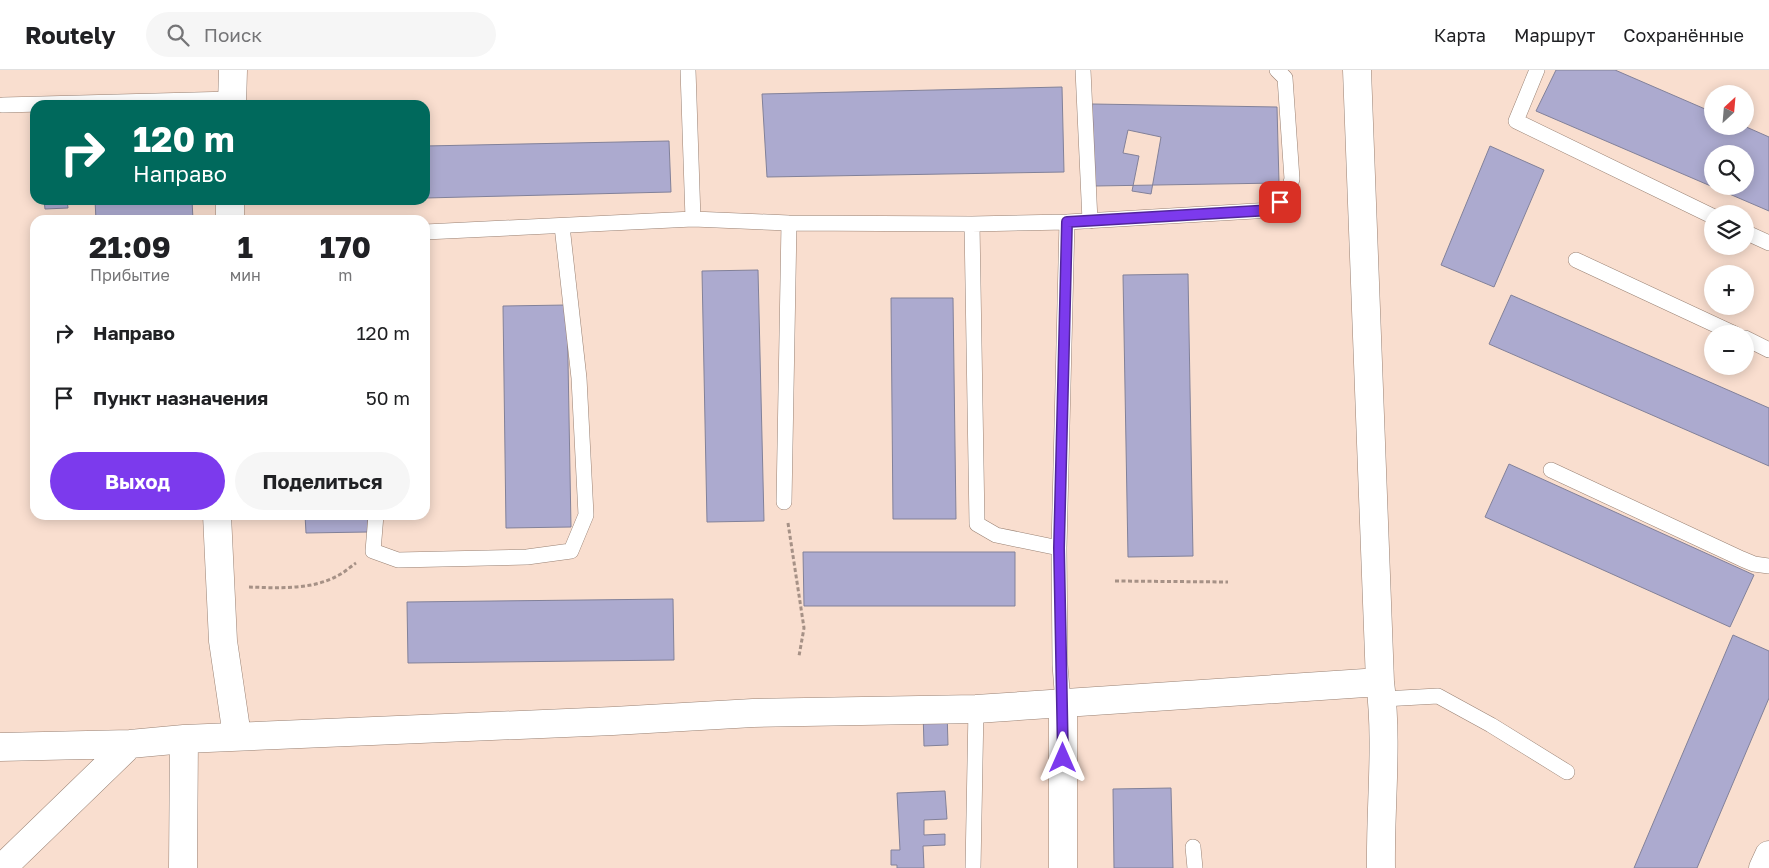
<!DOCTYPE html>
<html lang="ru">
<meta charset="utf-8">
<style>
:root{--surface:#fff;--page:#f6f6f6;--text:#202124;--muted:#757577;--line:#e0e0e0;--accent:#7c3aed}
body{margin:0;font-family:"Golos Text",sans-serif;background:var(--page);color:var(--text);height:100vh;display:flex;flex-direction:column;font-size:19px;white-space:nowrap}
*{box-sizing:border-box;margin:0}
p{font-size:16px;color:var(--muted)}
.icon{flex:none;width:28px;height:28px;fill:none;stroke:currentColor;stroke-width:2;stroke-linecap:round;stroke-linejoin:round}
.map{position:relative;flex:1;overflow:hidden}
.sheet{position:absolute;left:30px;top:145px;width:400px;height:305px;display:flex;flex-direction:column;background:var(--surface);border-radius:15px;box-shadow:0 2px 12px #0003}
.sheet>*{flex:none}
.guide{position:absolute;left:30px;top:30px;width:400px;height:105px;border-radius:15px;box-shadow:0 2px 12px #0003;background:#00695c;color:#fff;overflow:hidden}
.needle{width:32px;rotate:26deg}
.buttons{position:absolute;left:1704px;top:15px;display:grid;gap:10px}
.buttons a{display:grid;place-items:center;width:50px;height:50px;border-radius:50%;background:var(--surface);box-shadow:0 2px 12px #0003;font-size:25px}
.pin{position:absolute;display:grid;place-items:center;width:42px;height:42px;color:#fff;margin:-21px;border-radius:10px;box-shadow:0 2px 8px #0006}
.me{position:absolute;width:55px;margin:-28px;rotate:0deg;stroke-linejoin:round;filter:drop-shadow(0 0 4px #0008)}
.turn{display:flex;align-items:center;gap:18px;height:105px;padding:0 20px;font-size:22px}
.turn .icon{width:65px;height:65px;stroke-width:2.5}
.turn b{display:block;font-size:35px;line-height:42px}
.eta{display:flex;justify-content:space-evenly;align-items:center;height:85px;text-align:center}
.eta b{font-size:30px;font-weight:700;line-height:35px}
.action{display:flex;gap:10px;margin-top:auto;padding:10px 20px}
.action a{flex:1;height:58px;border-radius:30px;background:var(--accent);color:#fff;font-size:20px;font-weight:700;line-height:58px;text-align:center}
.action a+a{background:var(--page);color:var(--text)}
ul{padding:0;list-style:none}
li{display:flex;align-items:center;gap:15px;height:65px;padding:0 20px}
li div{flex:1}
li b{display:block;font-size:19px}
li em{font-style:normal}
header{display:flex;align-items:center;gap:30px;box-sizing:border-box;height:70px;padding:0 25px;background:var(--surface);border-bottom:1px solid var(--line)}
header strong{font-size:24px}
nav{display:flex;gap:28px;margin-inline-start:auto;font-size:18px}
.search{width:350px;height:45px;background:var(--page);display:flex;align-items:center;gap:12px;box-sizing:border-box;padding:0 18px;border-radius:28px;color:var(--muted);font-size:19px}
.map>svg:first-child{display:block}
.building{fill:#acaacf;stroke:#828199;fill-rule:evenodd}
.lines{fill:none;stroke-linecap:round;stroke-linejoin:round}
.lane-casing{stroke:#998173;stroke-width:16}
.street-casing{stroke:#998173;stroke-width:29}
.path{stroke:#a69186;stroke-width:3;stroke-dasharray:4 2.5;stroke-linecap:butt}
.lane{stroke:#fff;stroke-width:15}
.street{stroke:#fff;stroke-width:28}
.route-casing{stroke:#51269a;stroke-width:12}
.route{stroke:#7c3aed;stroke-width:9}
</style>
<header>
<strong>Routely</strong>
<div class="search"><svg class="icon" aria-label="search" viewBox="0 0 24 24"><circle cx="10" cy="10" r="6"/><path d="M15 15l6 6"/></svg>Поиск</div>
<nav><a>Карта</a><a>Маршрут</a><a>Сохранённые</a></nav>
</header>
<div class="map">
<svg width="1769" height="798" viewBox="0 0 1769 798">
<rect width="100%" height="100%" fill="#f9decf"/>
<!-- building -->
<path class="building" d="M1556,0H1615L1712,42V56H1744L1769,67V141L1536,41ZM1712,84H1745V116H1712Z
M1062,17L1064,102L767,107L762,24Z
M1092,34L1277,37L1279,113L1095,116Z
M1128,60L1161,67L1151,124L1132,121L1139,86L1123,83Z
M669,71L671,122L425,128V76Z
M1490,76L1544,100L1494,217L1441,195Z
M44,130H67L68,138L45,139Z
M95,130H192L193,150H96Z
M758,200L764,451L707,452L702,201Z
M1188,204L1193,486L1128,487L1123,205Z
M1511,225L1769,338V396L1489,274Z
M891,228H953L956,449H893Z
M567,235L571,457L506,458L503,236Z
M1509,394L1754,505L1730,557L1485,447Z
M305,445H368V462L306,463Z
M803,482H1015V536H804Z
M673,529L674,590L408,593L407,532Z
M1733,565L1769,581V628L1697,798H1634Z
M923,641H947L948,675L924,676Z
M1171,718L1173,798H1114L1113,719Z
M945,721L947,749L924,750V765L945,764V775L923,776L924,798H897V795H891V780H900L897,723Z"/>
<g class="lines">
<!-- lane casing -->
<g class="lane-casing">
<path id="lane" d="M688,0L693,149
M1083,0L1090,151
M1537,0L1516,51L1712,146
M3,35L232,29
M972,154L977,454L996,465L1059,478
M425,162L693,149L789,153L972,154L1067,152L1273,140L1287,125L1292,109L1285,8L1277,0
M1745,162L1769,173
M1576,190L1735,264
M1745,268L1769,280
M1551,400L1742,489L1754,494L1769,496
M784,432L789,153
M376,445L373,481L398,490L527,487L571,481L586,445L579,308L562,156
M1383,629L1438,626L1491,655L1567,702
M1063,633L1060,595L1059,478L1067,152
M1193,777L1195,798
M973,798L976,639"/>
</g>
<!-- street casing -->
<g class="street-casing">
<path id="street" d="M1357,0L1380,612
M232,35L233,0
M230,150V130
M217,445L223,571L237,666
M0,677L130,674L184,669L613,651L753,643L976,639L1380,612C1388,673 1380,736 1381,798
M2,798L130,674
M183,798L184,669
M1063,798V633
M1763,798L1769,785"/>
</g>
<!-- path -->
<path class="path" d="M788,453L804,558L799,586
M1115,511L1228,512
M249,517C277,518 312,520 337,506C344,503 350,497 356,493"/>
<!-- lane -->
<use href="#lane" class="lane"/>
<!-- street -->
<use href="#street" class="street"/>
</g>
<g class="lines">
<!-- route casing -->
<g class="route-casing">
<path id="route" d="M1063,688L1059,478L1067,152L1273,140L1280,132"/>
</g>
<!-- route -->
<use href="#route" class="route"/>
</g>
</svg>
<div class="buttons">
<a><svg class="needle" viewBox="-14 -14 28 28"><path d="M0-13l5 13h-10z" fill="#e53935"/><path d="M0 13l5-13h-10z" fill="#757577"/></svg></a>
<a><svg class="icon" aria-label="search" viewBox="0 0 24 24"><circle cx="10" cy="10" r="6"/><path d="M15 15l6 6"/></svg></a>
<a><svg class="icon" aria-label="layers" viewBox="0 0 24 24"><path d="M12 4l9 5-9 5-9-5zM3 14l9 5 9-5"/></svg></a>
<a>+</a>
<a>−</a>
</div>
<div class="pin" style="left:1280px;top:132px;background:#d93025"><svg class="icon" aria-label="arrive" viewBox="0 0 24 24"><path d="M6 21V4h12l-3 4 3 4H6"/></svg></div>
<svg class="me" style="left:1063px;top:688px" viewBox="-20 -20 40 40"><path d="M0-17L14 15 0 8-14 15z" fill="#7c3aed" stroke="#fff" stroke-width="4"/></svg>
<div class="guide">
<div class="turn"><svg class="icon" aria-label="right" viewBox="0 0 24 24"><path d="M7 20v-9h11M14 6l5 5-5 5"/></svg><div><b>120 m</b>Направо</div></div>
</div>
<section class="sheet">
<div class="eta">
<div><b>21:09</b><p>Прибытие</p></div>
<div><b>1</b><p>мин</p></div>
<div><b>170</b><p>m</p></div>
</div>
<ul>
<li><svg class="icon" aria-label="right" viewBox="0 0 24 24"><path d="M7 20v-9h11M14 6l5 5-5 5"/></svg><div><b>Направо</b></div><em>120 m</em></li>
<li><svg class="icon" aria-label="arrive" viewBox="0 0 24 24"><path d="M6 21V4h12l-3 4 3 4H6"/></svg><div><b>Пункт назначения</b></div><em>50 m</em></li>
</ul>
<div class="action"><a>Выход</a><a>Поделиться</a></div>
</section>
</div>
